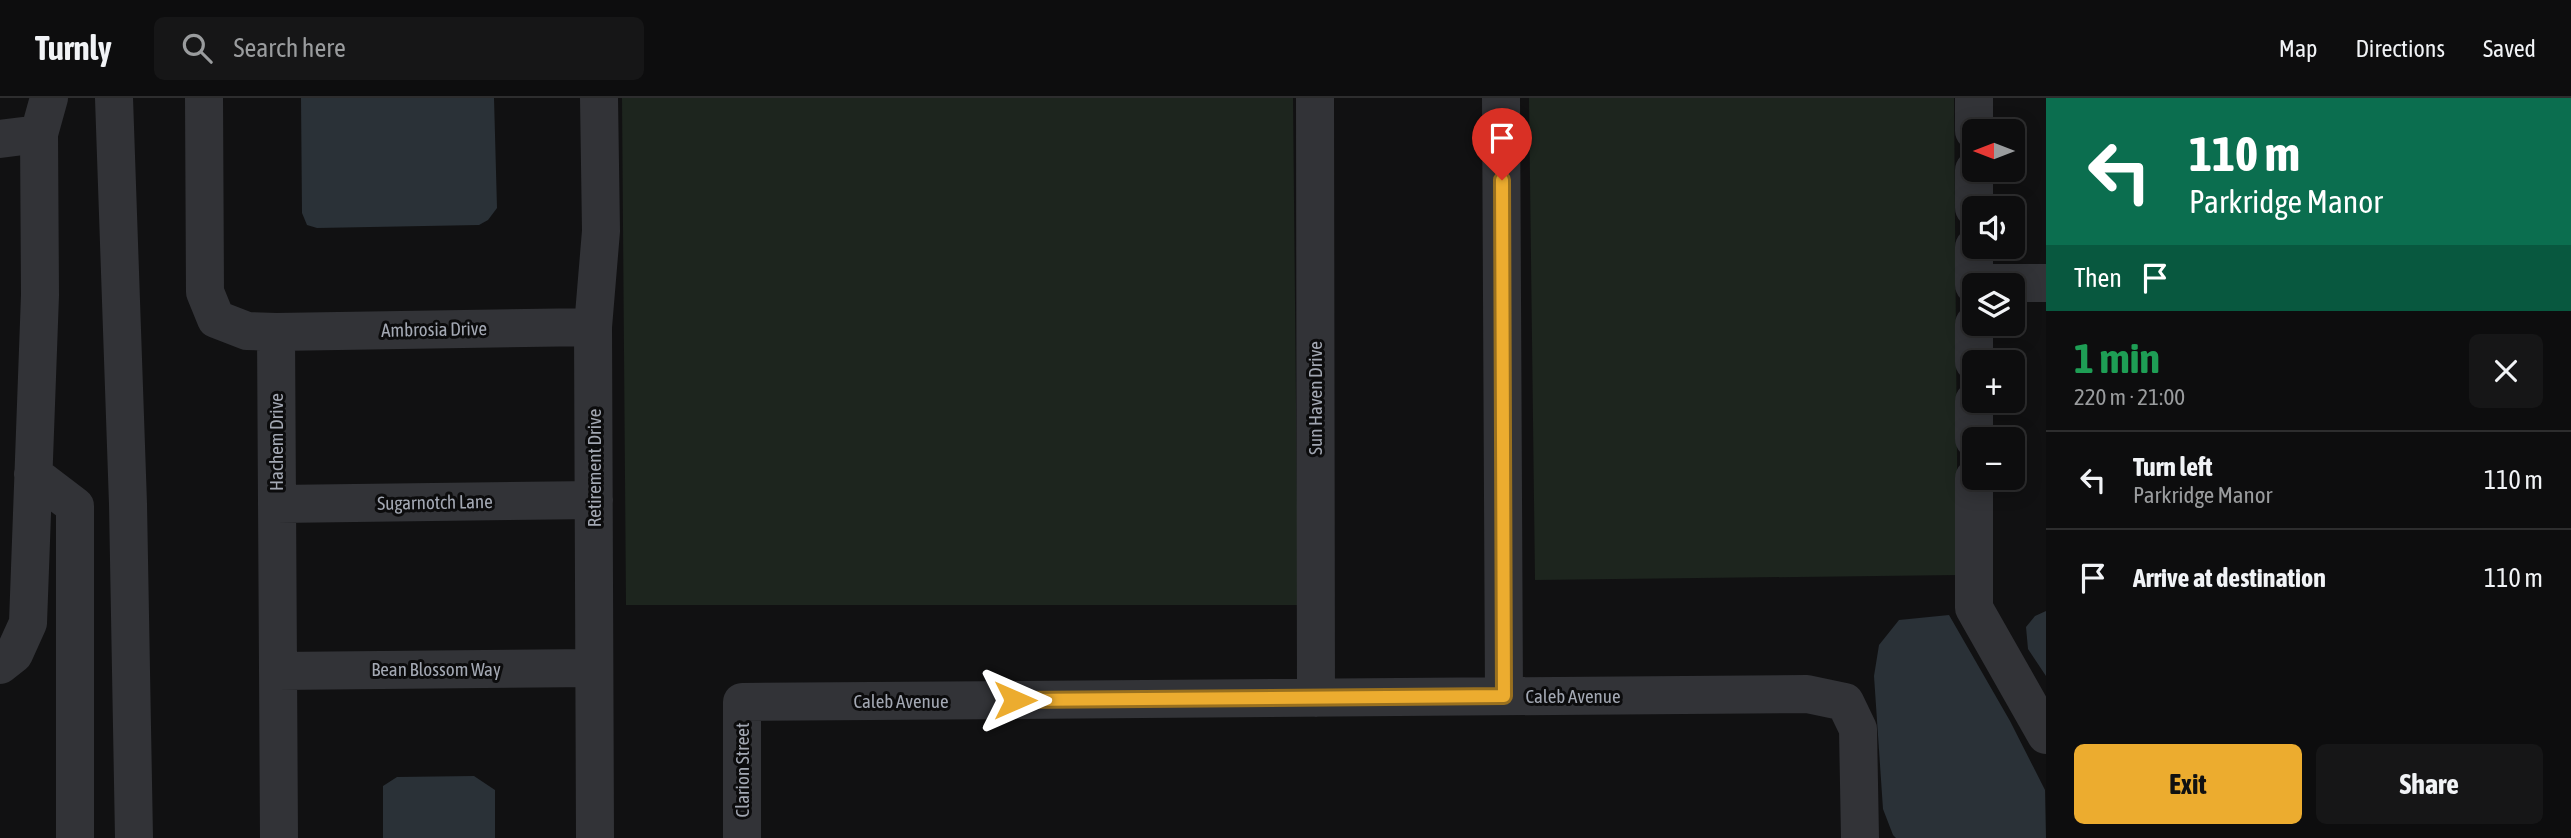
<!DOCTYPE html>
<meta charset="utf-8">
<style>
:root{--surface:#0d0d0e;--page:#161617;--text:#f1f3f6;--muted:#9a9c9e;--line:#2d2d2e;--accent:#ecac2f}
body{margin:0;font-family:"Asap Condensed",sans-serif;background:var(--page);color:var(--text);height:100vh;display:flex;flex-direction:column;font-size:26px;white-space:nowrap}
*{box-sizing:border-box;margin:0}
p{font-size:23px;color:var(--muted)}
.icon{flex:none;width:38px;height:38px;fill:none;stroke:currentColor;stroke-width:2;stroke-linecap:round;stroke-linejoin:round}
.map{position:relative;flex:1;overflow:hidden}
.drawer{display:flex;flex-direction:column;background:var(--surface);width:525px}
.drawer>*{flex:none}
.hud{background:#0b6e4f;color:#fff;overflow:hidden}
.needle{width:46px;rotate:270deg}
.controls{position:absolute;left:1962px;top:21px;display:grid;gap:14px}
.controls a{display:grid;place-items:center;width:63px;height:63px;border-radius:10px;background:var(--surface);box-shadow:0 4px 18px #0003,0 0 0 2px var(--line);font-size:35px}
.pin{position:absolute;display:grid;place-items:center;width:60px;height:60px;color:#fff;margin:-72px -30px;border-radius:50% 50% 50% 0;rotate:-45deg;box-shadow:0 0 7px #0007}
.pin .icon{rotate:45deg}
.me{position:absolute;width:77px;margin:-38px;rotate:90deg;stroke-linejoin:round;filter:drop-shadow(0 0 5px #0008)}
.turn{display:flex;align-items:center;gap:24px;height:147px;padding:0 28px;font-size:32px}
.turn .icon{width:91px;height:91px;stroke-width:2.5}
.turn b{display:block;font-size:49px;line-height:60px}
.then{display:flex;align-items:center;height:66px;padding:0 28px;background:#0003;gap:14px;font-size:26px}
.round{display:grid;place-items:center;flex:none;width:74px;height:74px;border-radius:10px;background:var(--page)}
.summary{display:flex;align-items:center;justify-content:space-between;height:119px;padding:0 28px}
h1{font-size:42px;font-weight:700;line-height:52px;color:#1e9e55}
.cta{display:flex;gap:14px;margin-top:auto;padding:14px 28px}
.cta a{flex:1;height:80px;border-radius:10px;background:var(--accent);color:#111;font-size:28px;font-weight:700;line-height:80px;text-align:center}
.cta a+a{background:var(--page);color:var(--text)}
ul{padding:0;list-style:none}
li{display:flex;align-items:center;gap:21px;height:98px;padding:0 28px;border-top:2px solid var(--line)}
li div{flex:1}
li b{display:block;font-size:26px}
li em{font-style:normal}
header{display:flex;align-items:center;gap:42px;box-sizing:border-box;height:98px;padding:0 35px;background:var(--surface);border-bottom:2px solid var(--line)}
header strong{font-size:33px}
nav{display:flex;gap:38px;margin-inline-start:auto;font-size:24px}
.search{width:490px;height:63px;background:var(--page);display:flex;align-items:center;gap:18px;box-sizing:border-box;padding:0 24px;border-radius:10px;color:var(--muted);font-size:26px}
main{display:flex;flex:1;min-height:0}
.map>svg:first-child{display:block}
.green{fill:#1d251e}
.water{fill:#2a3137}
.lines{fill:none;stroke-linecap:round;stroke-linejoin:round}
.minor{stroke:#323337;stroke-width:38}
.route-casing{stroke:#99701f;stroke-width:18}
.route{stroke:#ecac2f;stroke-width:12}
.labels{text-anchor:middle;stroke-width:6;stroke-linejoin:round;paint-order:stroke}
.street-label{font-size:19px;fill:#a3a8b3;stroke:#0c0c0d}
</style>
<header>
<strong>Turnly</strong>
<div class="search"><svg class="icon" aria-label="search" viewBox="0 0 24 24"><circle cx="10" cy="10" r="6"/><path d="M15 15l6 6"/></svg>Search here</div>
<nav><a>Map</a><a>Directions</a><a>Saved</a></nav>
</header>
<main>
<div class="map">
<svg width="2046" height="740" viewBox="0 0 2046 740">
<rect width="100%" height="100%" fill="#111112"/>
<!-- green -->
<path class="green" d="M622,0H1293L1298,507H626Z
M1529,0H1954L1958,477L1535,482Z"/>
<!-- water -->
<path class="water" d="M301,0H494L497,110L488,122L479,127L317,130L307,127L302,115Z
M2046,513V578L2028,551L2026,529L2035,518Z
M1949,517L2010,623L2045,692L2046,740H1896L1893,737L1883,711L1874,578L1879,547L1899,522Z
M474,678L495,692V740H383V688L397,679Z"/>
<g class="lines">
<!-- minor -->
<path class="minor" d="M114,0L128,406L134,740
M204,0L205,194L216,221L247,233L276,234L593,229
M1315,0L1316,600
M1501,0L1504,598
M1974,0V33
M0,41L39,36L49,0
M1974,72V110
M1974,149V187
M1974,185H2046
M1974,226V264
M276,234L279,740
M1974,303V341
M33,376L75,408V740
M1974,380V510L2046,637
M277,406L594,402
M0,567L14,556L28,525L40,197L39,36
M278,573L594,570
M595,740L593,229L601,133L599,0
M742,740V604L1807,596L1845,604L1858,631L1860,740"/>
</g>
<g class="lines">
<!-- route casing -->
<g class="route-casing">
<path id="route" d="M1015,602L1504,598L1502,82"/>
</g>
<!-- route -->
<use href="#route" class="route"/>
</g>
<g class="labels">
<!-- street labels -->
<g class="street-label">
<text transform="translate(434 231) rotate(-1)" y="7">Ambrosia Drive</text>
<text transform="translate(1315 300) rotate(-90)" y="7">Sun Haven Drive</text>
<text transform="translate(276 344) rotate(-90)" y="7">Hachem Drive</text>
<text transform="translate(594 370) rotate(-90)" y="7">Retirement Drive</text>
<text transform="translate(435 404) rotate(-1)" y="7">Sugarnotch Lane</text>
<text x="436" y="578">Bean Blossom Way</text>
<text x="1573" y="605">Caleb Avenue</text>
<text x="901" y="610">Caleb Avenue</text>
<text transform="translate(742 672) rotate(-90)" y="7">Clarion Street</text>
</g>
</g>
</svg>
<div class="controls">
<a><svg class="needle" viewBox="-14 -14 28 28"><path d="M0-13l5 13h-10z" fill="#e53935"/><path d="M0 13l5-13h-10z" fill="#9a9c9e"/></svg></a>
<a><svg class="icon" aria-label="sound" viewBox="0 0 24 24"><path d="M4 9h4l5-4v14l-5-4H4zM17 9q2 3 0 6"/></svg></a>
<a><svg class="icon" aria-label="layers" viewBox="0 0 24 24"><path d="M12 4l9 5-9 5-9-5zM3 14l9 5 9-5"/></svg></a>
<a>+</a>
<a>−</a>
</div>
<div class="pin" style="left:1502px;top:82px;background:#d93025"><svg class="icon" aria-label="arrive" viewBox="0 0 24 24"><path d="M6 21V4h12l-3 4 3 4H6"/></svg></div>
<svg class="me" style="left:1015px;top:602px" viewBox="-20 -20 40 40"><path d="M0-17L14 15 0 8-14 15z" fill="#ecac2f" stroke="#fff" stroke-width="4"/></svg>
</div>
<section class="drawer">
<div class="hud">
<div class="turn"><svg class="icon" aria-label="left" viewBox="0 0 24 24"><path d="M17 20v-9H6M10 6l-5 5 5 5"/></svg><div><b>110 m</b>Parkridge Manor</div></div>
<div class="then">Then<svg class="icon" aria-label="arrive" viewBox="0 0 24 24"><path d="M6 21V4h12l-3 4 3 4H6"/></svg></div>
</div>
<div class="summary"><div><h1>1 min</h1><p>220 m · 21:00</p></div><a class="round"><svg class="icon" aria-label="close" viewBox="0 0 24 24"><path d="M6 6l12 12M18 6L6 18"/></svg></a></div>
<ul>
<li><svg class="icon" aria-label="left" viewBox="0 0 24 24"><path d="M17 20v-9H6M10 6l-5 5 5 5"/></svg><div><b>Turn left</b><p>Parkridge Manor</p></div><em>110 m</em></li>
<li><svg class="icon" aria-label="arrive" viewBox="0 0 24 24"><path d="M6 21V4h12l-3 4 3 4H6"/></svg><div><b>Arrive at destination</b></div><em>110 m</em></li>
</ul>
<div class="cta"><a>Exit</a><a>Share</a></div>
</section>
</main>
